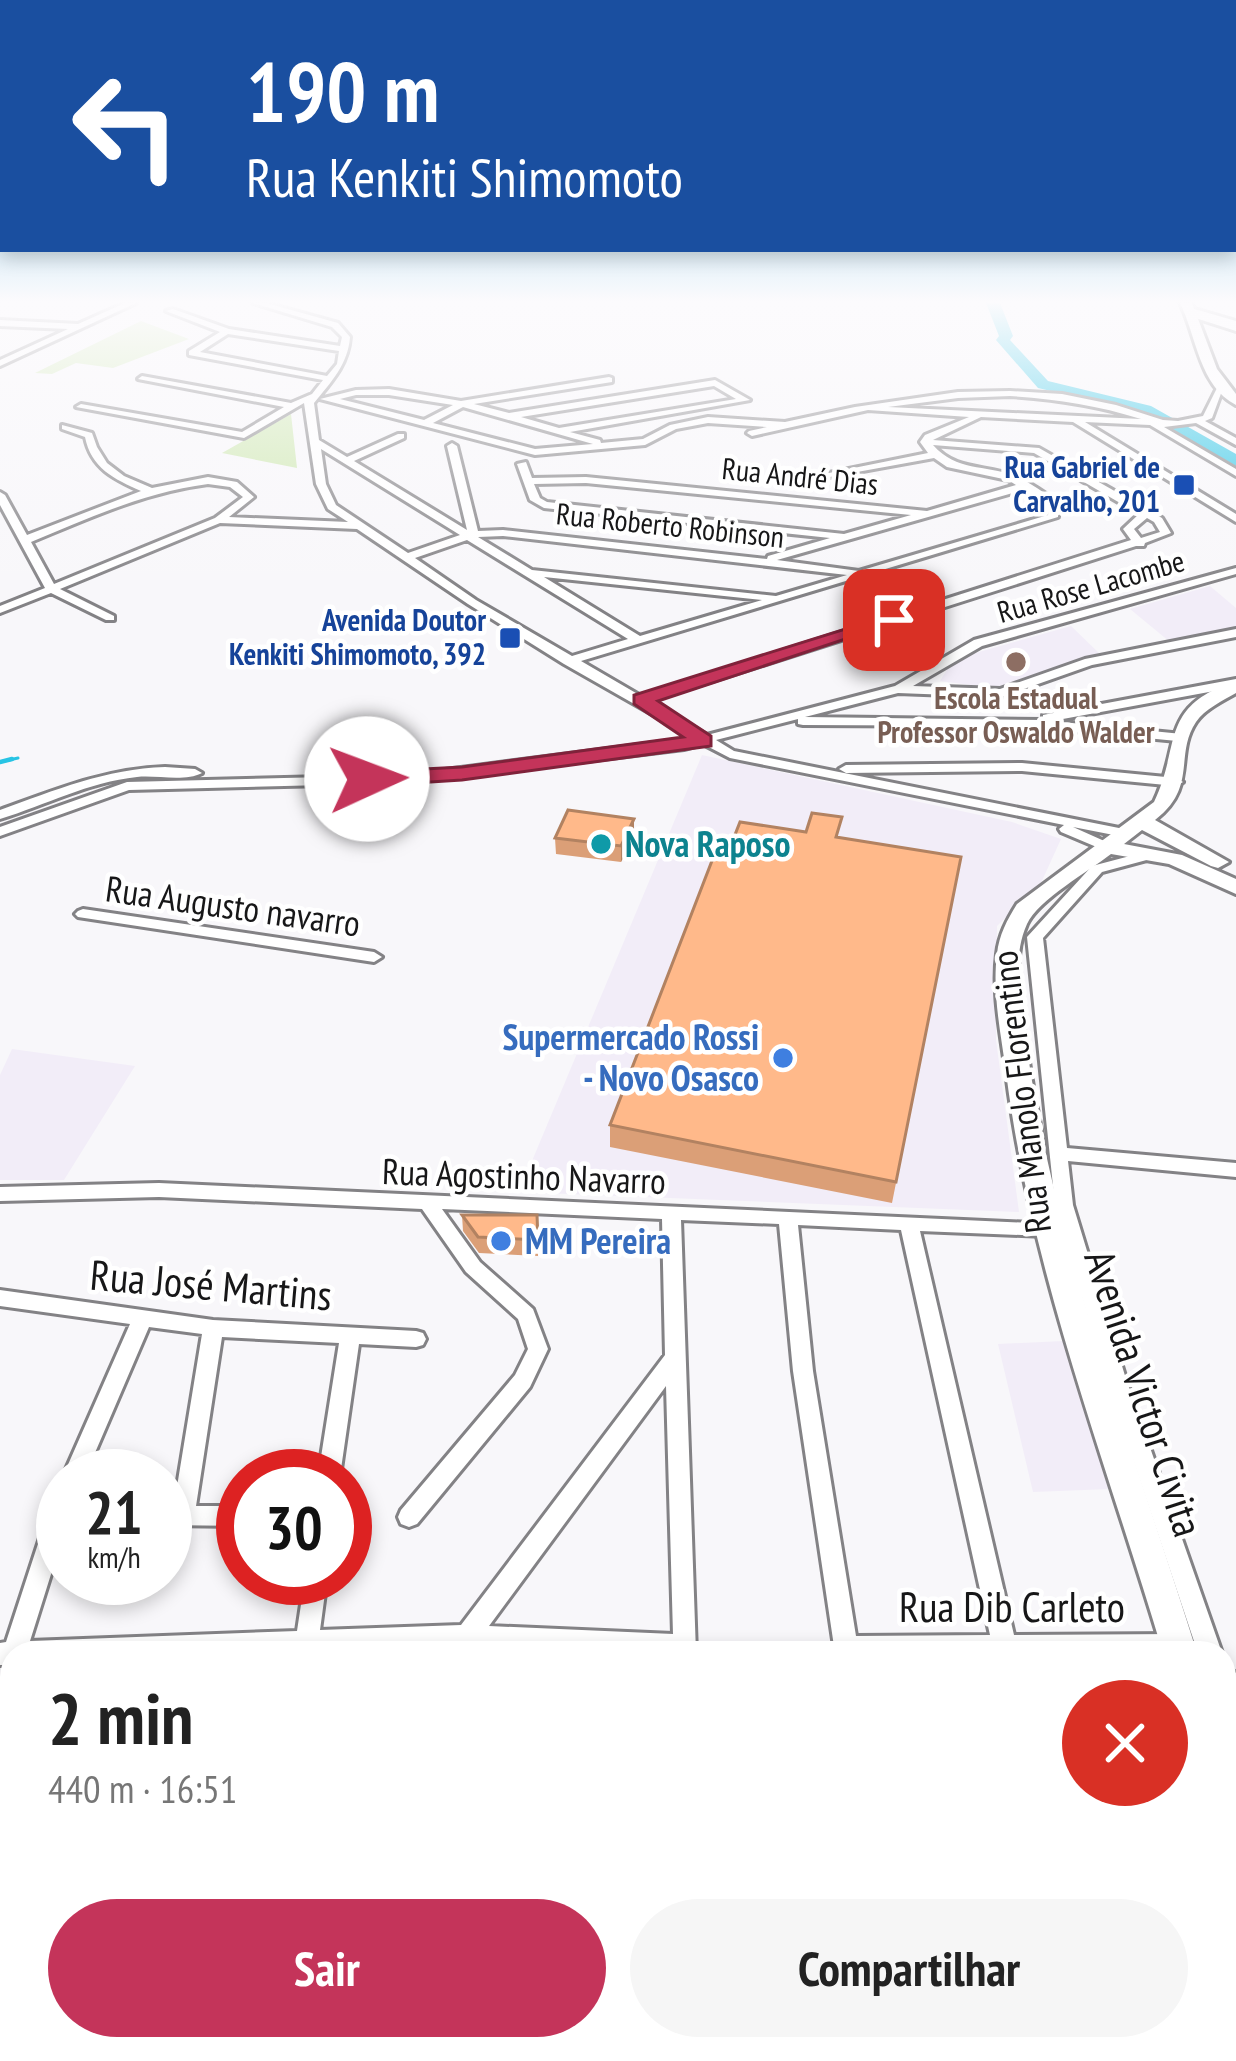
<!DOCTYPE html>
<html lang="pt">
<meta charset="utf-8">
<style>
:root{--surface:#fff;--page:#f6f6f6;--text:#222;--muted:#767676;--accent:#c4345a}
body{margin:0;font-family:"PT Sans Narrow",sans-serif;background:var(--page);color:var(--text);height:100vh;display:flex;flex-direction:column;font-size:45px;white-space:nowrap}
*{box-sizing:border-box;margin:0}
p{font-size:39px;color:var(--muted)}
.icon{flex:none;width:66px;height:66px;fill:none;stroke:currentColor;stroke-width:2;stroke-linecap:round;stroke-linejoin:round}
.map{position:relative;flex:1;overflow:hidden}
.panel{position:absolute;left:0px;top:1641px;width:1236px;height:420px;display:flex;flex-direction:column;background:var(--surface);border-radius:36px 36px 0 0;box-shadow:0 6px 18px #0003}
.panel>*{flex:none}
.guide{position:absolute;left:0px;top:0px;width:1236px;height:252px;box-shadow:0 6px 18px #0003;background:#1a4fa0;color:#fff;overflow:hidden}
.speed{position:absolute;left:36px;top:1449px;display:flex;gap:24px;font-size:60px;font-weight:700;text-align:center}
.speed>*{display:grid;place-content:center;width:156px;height:156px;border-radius:50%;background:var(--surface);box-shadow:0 6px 18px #0003;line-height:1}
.speed small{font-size:30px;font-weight:400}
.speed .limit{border:18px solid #d22;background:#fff;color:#111}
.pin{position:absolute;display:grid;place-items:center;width:102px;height:102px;color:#fff;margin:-51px;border-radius:24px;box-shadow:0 6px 18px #0006}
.me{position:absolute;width:132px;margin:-66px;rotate:88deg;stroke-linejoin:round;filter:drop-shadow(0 0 9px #0008)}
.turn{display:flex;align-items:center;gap:42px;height:252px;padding:0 48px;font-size:54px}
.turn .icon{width:156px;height:156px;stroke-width:2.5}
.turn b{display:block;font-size:84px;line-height:102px}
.round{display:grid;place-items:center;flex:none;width:126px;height:126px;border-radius:63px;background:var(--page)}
.overview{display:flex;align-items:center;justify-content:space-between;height:204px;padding:0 48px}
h1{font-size:72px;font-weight:700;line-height:90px}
.button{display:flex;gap:24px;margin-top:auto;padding:24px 48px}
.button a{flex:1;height:138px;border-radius:72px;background:var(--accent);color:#fff;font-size:48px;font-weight:700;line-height:138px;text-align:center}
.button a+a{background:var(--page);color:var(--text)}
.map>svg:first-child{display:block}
.built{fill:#f2edf8}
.green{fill:#cce7ad}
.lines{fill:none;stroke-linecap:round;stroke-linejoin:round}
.stream-far1{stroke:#28c4e4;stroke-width:3}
.stream{stroke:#28c4e4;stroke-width:4.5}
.river{fill:#28c4e4;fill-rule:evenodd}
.street-casing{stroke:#838285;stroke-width:6}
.secondary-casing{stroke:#838285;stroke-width:6}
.highway-casing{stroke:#838285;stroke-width:6}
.street{fill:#fff;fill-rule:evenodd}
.secondary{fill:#fff;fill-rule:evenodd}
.highway{fill:#fff;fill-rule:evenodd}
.wall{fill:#db9f77}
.shaded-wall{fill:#b28261}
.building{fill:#ffb98a;stroke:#b28261;stroke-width:3}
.route{fill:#c4345a;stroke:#7f223a;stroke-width:3}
.transit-dot{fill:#1a4fb4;stroke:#fff;stroke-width:4.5}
.education-dot{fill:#8d6e63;stroke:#fff;stroke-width:4.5}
.culture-dot{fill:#0f9aa8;stroke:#fff;stroke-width:4.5}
.shop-dot{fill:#3f7fe0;stroke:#fff;stroke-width:4.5}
.labels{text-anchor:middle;stroke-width:9;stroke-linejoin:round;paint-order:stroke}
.far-transit-label{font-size:30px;font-weight:bold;fill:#164399;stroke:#fff;text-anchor:end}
.far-street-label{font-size:30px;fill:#171718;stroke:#fff}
.far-education-label{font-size:30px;font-weight:bold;fill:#785e54;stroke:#fff}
.culture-label{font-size:36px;font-weight:bold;fill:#0d838f;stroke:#fff;text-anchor:start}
.street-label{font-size:36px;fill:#171718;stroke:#fff}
.shop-label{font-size:36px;font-weight:bold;fill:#366cbe;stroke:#fff;text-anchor:end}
.near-street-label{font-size:42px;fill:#171718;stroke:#fff}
</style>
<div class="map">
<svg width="1236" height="2061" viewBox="0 0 1236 2061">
<rect width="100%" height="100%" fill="#f8f7fa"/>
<!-- built -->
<path class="built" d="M1210,586L1236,608V628L1170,642L1130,609Z
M1071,626L1101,655L994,688L940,681L948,668L968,655Z
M702,755L1012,822L1061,839L1041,883L997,926L996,1040L1019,1212L519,1192Z
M12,1049L135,1066L64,1180H0V1075Z
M1063,1341L1110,1489L1033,1492L998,1344Z"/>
<!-- green -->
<path class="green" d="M141,321L189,339L113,368L76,363L52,374L35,373Z
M291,414L297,468L222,453Z"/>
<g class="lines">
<!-- stream-far1 -->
<path class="stream-far1" d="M0,762L18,758"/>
<!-- stream -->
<path class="stream" d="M0,762L12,759"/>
<!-- river -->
<path class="river" d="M986,303H1000L1013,336L1010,340L1048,381L1151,406L1236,454V466L1140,412L1038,388L996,340L999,336Z"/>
<!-- street casing -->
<g class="street-casing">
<path id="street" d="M125,303H136L0,366V360L68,329L0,326V320L78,324Z
M253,303H266L338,323L350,337C348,364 332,381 314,403L319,440L347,457L398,434H404V438L354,461L467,530L447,446L452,443L457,446L478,531L503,530L767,559L768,556L830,538L544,508L530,500L517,464L526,462L532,478L586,477L927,511L1016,485L1008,480L947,467L934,458L824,478L819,475L928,453L920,442L925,435L969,417L868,410L752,436L747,433L749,431L767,427L708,423L676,429L645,445L535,455L320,399L356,390L389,389L461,401L609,377L612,378V382L474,404L509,413L715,380L750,400L570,432L600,440L601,443L643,439L670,425L708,417L785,422L855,407L958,392L1010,391L1062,394L1116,405L1163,420L1178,421L1203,416L1217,388H1223L1212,418L1205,421L1236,438V445L1196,423L1164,427L1236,469V476L1150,425L1085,422L1236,514V522L1073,422L981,417L933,440L1039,448L1162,518L1171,533L1145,543L1144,546H1136L650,701L707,735L895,686L974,640L1236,568V574L982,646L913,686L1000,689L1085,659L1236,629V637L1092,665L1001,697L898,693L805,717L1043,720V715L1048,714L1236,679V687L1052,721L1182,734V740L1177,741L1021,726L803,725L798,724V719L716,740L734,751L1129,830L1136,834L1129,838L1073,827L1111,844L1113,847L1111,850L1106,851L1061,832L1059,829L1064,825L730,758L703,744L684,749L406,783L129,790L0,836V827L127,782L406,775L694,738L564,664L468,604L357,529L220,523L60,589L114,616V620H106L51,593L0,613V606L45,588L0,505V492L5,495L27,535L141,491C114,479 91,468 85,437L62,429V425L92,433L97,447L107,463L124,476L152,488L208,477L237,482L254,497L229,517L348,522L328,509L316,484L304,403L244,438L76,407L81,404L242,432L284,407L138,379L142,376L291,403L312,394L323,380L189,355V351L220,332L166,311L173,309L229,329L340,346L342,337L332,327ZM228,334L339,351L337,364L327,376L200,352ZM714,386L736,399L559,428L521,417ZM356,395H389L453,405L424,420L340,399ZM1010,396C1055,399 1097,405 1141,419L888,407L958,398ZM463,407L593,444L535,449L433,423ZM933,445L1034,453L1139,514L1123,529L1131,540L641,696L581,661L1058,517V502C1044,493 1030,482 1015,476C984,464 957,472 933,445ZM321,449L460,535L408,553L336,505L326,484ZM586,483L911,515L844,534L547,502L540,498L534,484ZM208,484L230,487L243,497L215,518L54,584L31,542C89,518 145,492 208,484ZM1023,490L1049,505L1048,515L859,571L777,560ZM1147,518L1154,522L1160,532L1141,538L1134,529ZM503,536L847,575L776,596L532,570L478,537ZM467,540L628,639L572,656L476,600L415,558ZM544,577L762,600L640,636Z
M1022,763L1176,778L1183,782L1176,786L1022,771L846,773L839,769L846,765Z
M165,767L195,769L202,773C185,782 157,775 137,777C88,782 46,805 0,819V810C55,790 106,769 165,767Z
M1149,851L1156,855L1154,858L1102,872L1043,938L1067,1148L1236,1163V1177L1068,1161L1073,1205L1126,1379L1222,1653H1198L1106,1379L1055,1205L1027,937L1092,866Z
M83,909L374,952L382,957L374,962L78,917L75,914L78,911Z
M159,1183L1052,1224L1054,1229L1052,1234L1045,1236L920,1231L1014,1635L1178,1634L1186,1637L1190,1645L1186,1653H835L793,1371L779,1224L681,1220L696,1653H593L467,1647L317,1653H12V1665H0V1643L6,1642L52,1501L55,1494L63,1491V1536L30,1641L297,1631L305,1578H327L320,1630L461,1625L665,1355L662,1219L442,1209L480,1262L533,1309L548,1349L530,1387L417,1524L409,1527L401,1524L398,1517L401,1510L515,1375L528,1349L518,1319L466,1272L422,1209L159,1197L0,1201V1187ZM798,1225L901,1230L990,1635L856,1636L813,1371ZM666,1386L673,1634L489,1626Z
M0,1290L213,1320L416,1331L423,1333L426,1339L423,1345L416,1347L359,1344L340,1476H318L339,1343L222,1337L196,1506H243V1526L165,1525V1505H174L202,1334L149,1327L85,1476H63L130,1324L0,1306Z
M1224,1665L1236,1673V1702L1224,1695Z
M0,1812H12V1838H0Z
M12,1989V2017L0,2019V1991Z
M267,2049H295L293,2061H265Z
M365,2049H616L621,2051L625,2061H374L369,2059Z
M646,2049H674V2061H646Z"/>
</g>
<!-- secondary casing -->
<g class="secondary-casing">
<path id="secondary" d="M1180,303H1192L1217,369L1236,394V405C1199,386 1197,337 1180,303Z
M1236,681V693C1222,701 1205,709 1196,722C1174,755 1198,787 1155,820L1229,862L1218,868L1211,866L1142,830L1124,844L1182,855L1236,879V894L1169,864L1111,854C1089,871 1038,900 1027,924C1010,961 1022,1010 1027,1049C1057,1258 1135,1453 1197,1653H1163C1106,1461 1031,1272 1006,1072C1001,1034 992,993 997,954C999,935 1007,920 1017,904L1154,802C1182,744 1158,707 1236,681Z
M1224,1789L1236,1794V1872L1224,1867Z"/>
</g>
<!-- highway casing -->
<g class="highway-casing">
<path id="highway" d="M1191,308L1236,321V331L1186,315Z"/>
</g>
<!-- street -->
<use href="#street" class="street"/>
<!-- secondary -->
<use href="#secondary" class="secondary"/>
<!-- highway -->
<use href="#highway" class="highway"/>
</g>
<!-- wall -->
<path class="wall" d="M634,819V834L621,862L556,854L555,838Z
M806,832L961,857L892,1203L610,1147V1125L727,855Z
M462,1215H537L538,1256L479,1253L463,1231Z"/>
<!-- shaded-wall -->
<path class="shaded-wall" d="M634,819V834L621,862V846Z"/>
<!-- building -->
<path class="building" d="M568,810L634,819L621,846L555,838Z
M812,813L842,817L836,837L961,857L896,1182L610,1125L715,853L727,855L740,822L806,832Z
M462,1215H537L538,1240L478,1237Z"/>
<!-- sky -->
<linearGradient id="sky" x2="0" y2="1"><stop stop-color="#5bbae6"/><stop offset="0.51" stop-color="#fcfbfd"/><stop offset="1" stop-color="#fcfbfd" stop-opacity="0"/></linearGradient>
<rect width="1236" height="592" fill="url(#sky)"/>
<!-- route -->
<path class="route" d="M887,616L903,620L658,701L711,736V746L462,780L367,786L356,779L367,772L462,767L683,737L634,704V695Z"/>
<!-- markers -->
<g class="transit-dot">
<rect x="1172" y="473" width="24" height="24" rx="6"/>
<rect x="498" y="626" width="24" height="24" rx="6"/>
</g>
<circle class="education-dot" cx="1016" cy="662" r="12"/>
<circle class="culture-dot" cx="601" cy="844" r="12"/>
<g class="shop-dot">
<circle cx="783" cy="1058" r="12"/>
<circle cx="501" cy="1241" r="12"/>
</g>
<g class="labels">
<!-- far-transit labels -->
<g class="far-transit-label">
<text x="1160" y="478">Rua Gabriel de<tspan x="1160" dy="34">Carvalho, 201</tspan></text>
<text x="486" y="631">Avenida Doutor<tspan x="486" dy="34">Kenkiti Shimomoto, 392</tspan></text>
</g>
<!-- far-street labels -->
<g class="far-street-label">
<text transform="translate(800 477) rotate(6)" y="10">Rua André Dias</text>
<text transform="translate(670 526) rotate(6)" y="10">Rua Roberto Robinson</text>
<text transform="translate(1091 587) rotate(-16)" y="10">Rua Rose Lacombe</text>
</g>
<!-- far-education labels -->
<g class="far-education-label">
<text x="1016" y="709">Escola Estadual<tspan x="1016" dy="34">Professor Oswaldo Walder</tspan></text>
</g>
<!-- culture labels -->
<g class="culture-label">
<text x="625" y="857">Nova Raposo</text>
</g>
<!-- street labels -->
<g class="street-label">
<text transform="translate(233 906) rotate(8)" y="13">Rua Augusto navarro</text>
<text transform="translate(1021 1092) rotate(-97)" y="13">Rua Manolo Florentino</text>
<text transform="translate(524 1176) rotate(2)" y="13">Rua Agostinho Navarro</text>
</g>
<!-- shop labels -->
<g class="shop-label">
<text x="759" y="1050">Supermercado Rossi<tspan x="759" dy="41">- Novo Osasco</tspan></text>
<text x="525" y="1254" text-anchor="start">MM Pereira</text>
</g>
<!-- near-street labels -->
<g class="near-street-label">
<text transform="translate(211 1285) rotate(5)" y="15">Rua José Martins</text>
<text transform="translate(1144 1393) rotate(72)" y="15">Avenida Victor Civita</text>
<text x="1012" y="1622">Rua Dib Carleto</text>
</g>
</g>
</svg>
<div class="speed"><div>21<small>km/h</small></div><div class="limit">30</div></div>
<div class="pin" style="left:894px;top:620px;background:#d93025"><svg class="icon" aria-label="arrive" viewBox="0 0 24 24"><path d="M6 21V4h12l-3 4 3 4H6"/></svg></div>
<svg class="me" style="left:367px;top:779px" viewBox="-20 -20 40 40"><circle r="19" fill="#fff"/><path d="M0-13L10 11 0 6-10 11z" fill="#c4345a"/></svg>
<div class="guide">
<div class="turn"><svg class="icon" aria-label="left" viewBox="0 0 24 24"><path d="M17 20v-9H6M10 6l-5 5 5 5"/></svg><div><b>190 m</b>Rua Kenkiti Shimomoto</div></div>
</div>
<section class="panel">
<div class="overview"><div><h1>2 min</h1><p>440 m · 16:51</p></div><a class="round" style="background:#d93025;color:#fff"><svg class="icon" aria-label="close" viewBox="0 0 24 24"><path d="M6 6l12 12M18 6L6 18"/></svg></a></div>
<div class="button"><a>Sair</a><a>Compartilhar</a></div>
</section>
</div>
